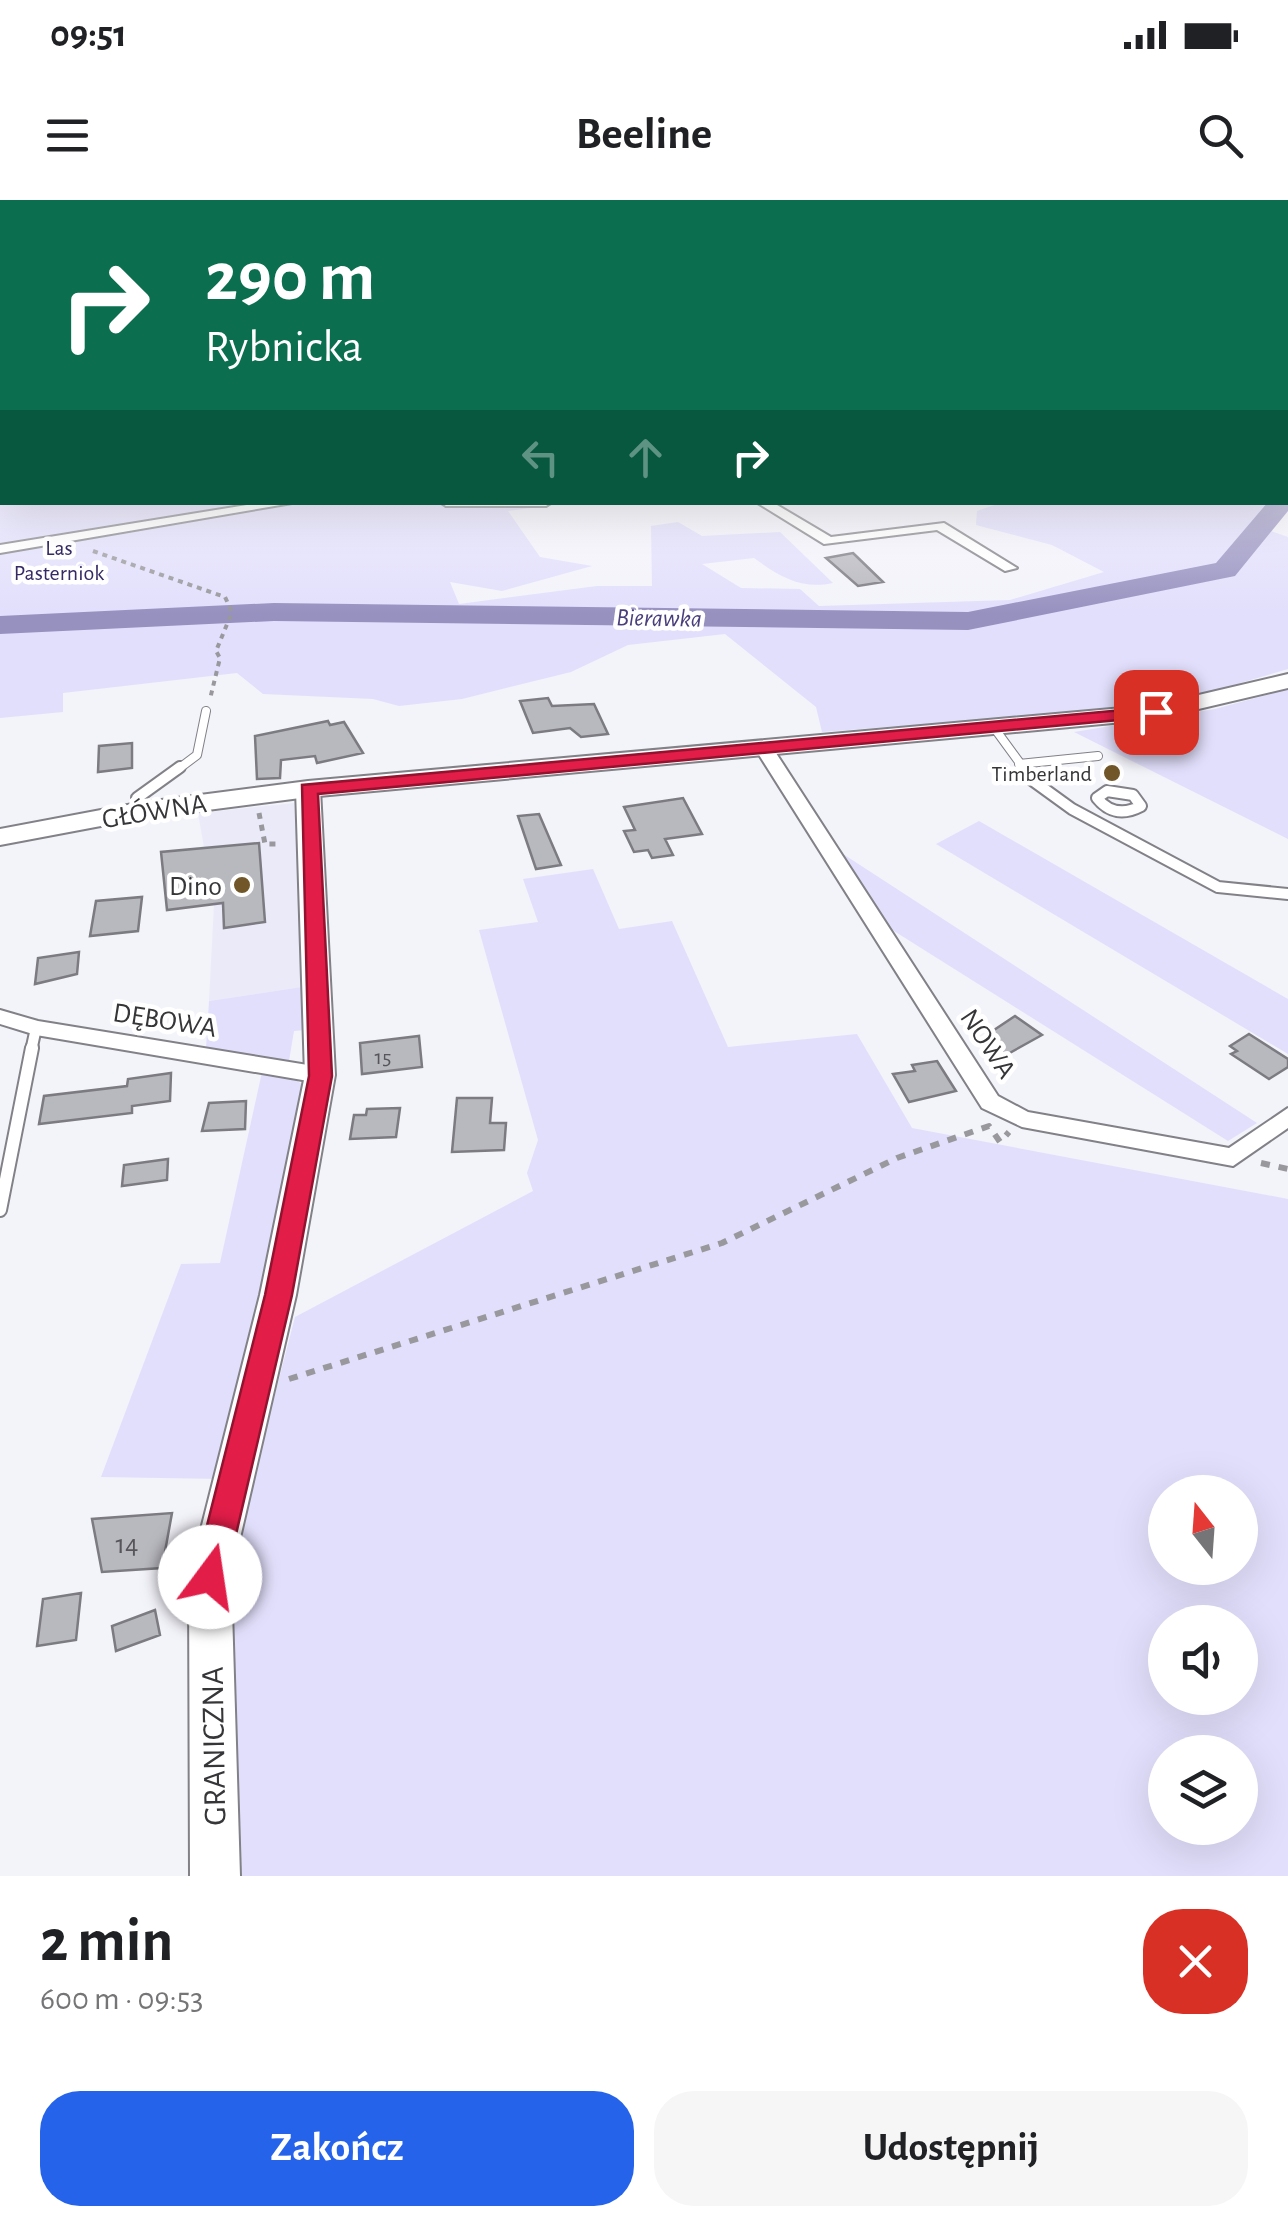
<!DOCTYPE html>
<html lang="pl">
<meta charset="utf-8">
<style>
:root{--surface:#fff;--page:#f6f6f6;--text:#202124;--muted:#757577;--accent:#2563eb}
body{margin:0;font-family:"Alegreya Sans",sans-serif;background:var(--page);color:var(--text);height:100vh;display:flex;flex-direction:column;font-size:38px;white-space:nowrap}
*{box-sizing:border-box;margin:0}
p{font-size:32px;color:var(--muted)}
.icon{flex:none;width:55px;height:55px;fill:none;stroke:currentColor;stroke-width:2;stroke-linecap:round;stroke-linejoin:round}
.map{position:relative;height:1676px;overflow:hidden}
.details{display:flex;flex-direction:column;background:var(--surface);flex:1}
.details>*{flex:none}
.guide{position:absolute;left:0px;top:0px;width:1290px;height:305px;box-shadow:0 10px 40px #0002;background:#0b6e4f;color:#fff;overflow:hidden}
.needle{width:65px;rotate:343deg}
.tools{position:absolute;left:1148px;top:1275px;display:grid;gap:20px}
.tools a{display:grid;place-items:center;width:110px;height:110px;border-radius:50%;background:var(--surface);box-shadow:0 10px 40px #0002;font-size:50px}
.pin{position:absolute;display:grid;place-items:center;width:85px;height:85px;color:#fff;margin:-42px;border-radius:20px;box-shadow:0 5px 15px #0006}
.me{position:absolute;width:110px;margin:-55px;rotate:14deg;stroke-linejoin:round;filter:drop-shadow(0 0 8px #0008)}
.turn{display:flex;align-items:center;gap:35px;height:210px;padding:0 40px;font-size:45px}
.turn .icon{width:130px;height:130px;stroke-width:2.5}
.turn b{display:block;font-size:70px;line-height:85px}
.lanes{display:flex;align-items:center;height:95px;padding:0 40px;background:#0003;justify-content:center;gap:50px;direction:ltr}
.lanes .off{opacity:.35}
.round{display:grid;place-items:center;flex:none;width:105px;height:105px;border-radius:40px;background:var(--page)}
.headline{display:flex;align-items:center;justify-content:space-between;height:170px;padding:0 40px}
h1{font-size:60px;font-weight:700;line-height:75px}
.cta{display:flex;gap:20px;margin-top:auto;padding:20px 40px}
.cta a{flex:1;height:115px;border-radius:40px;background:var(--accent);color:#fff;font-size:40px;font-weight:700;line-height:115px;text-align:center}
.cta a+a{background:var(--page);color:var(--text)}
.status{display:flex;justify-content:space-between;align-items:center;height:70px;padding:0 50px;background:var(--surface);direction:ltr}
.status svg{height:28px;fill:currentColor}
header{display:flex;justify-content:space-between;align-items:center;height:130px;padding:0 40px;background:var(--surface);font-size:45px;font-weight:700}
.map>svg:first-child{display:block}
.built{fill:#ebeaf9}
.green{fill:#e2dffc;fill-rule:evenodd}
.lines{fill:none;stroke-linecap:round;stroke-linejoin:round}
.river{fill:#9791c0;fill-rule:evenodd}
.building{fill:#b8b8bf;stroke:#7b7b81;stroke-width:2.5}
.service-far2-casing{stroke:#818187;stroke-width:10}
.service-far1-casing{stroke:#818187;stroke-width:14}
.service-casing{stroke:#818187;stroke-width:16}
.minor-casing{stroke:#818187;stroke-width:4}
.tertiary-casing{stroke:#818187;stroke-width:4}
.secondary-casing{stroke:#818187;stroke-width:4}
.path-far2{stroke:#98989d;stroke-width:4;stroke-dasharray:5 5;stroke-linecap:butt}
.path-far1{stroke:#98989d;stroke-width:5;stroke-dasharray:6 6;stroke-linecap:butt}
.path{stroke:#98989d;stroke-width:6;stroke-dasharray:9 9;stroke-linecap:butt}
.service-far2{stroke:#fff;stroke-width:8}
.service-far1{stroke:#fff;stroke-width:10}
.service{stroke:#fff;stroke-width:12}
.minor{fill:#fff;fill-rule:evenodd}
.tertiary{fill:#fff;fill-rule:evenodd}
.secondary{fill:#fff;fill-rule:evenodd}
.route{fill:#e11d48;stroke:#92132f;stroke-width:2.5}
.poi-dot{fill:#705628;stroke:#fff;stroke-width:4}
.labels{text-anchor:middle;stroke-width:9;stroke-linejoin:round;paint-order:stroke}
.far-park-label{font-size:22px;fill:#362a65;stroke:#fff}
.far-poi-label{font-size:22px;fill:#363639;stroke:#fff;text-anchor:end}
.number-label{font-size:22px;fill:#56565a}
.far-water-label{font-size:25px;font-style:italic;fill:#4a3e7b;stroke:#fff}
.street-label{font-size:28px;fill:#363639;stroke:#fff}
.poi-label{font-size:28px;fill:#363639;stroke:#fff;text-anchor:end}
.near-number-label{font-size:28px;fill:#56565a}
.near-street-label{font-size:32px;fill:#363639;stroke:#fff}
</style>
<div class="status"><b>09:51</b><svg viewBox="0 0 49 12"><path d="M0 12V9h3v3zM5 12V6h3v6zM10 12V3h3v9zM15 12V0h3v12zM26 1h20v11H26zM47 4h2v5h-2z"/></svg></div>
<header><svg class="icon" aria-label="menu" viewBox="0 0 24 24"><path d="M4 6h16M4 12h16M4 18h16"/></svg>Beeline<svg class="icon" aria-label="search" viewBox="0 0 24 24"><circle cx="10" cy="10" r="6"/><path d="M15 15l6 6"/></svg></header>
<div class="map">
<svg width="1288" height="1676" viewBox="0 0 1288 1676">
<rect width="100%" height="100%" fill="#f3f3fa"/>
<!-- built -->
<path class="built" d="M294,603L308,786L209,801L214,705L198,613Z"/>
<!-- green -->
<path class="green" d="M0,179L2,302L570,303L508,311L540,357L592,366L502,391L450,382L459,404L597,386H652L651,326L678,322L702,336L780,332L833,383C801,390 779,376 754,358L702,364L741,388L800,389L819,406L1010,400L1104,372L1052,345L976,325L977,311L1000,303H1272L1254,325L1288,337V469L1193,497L1096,511L822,532L816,507L725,434L628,445L571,472L462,499L399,506L373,499L263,494L237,473L63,493V512L0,518V428L19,427L0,425Z
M1288,489V639L1074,532L1215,509Z
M979,621L1288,799V854L936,644Z
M840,652L1257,923L1228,941L886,726Z
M593,669L619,729L672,721L728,847L857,834L912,928L1288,999V1676H236L229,1372L295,1117L533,991L527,973L538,940L479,730L538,722L523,679ZM1165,1292H1240V1368H1165ZM1165,1422H1240V1498H1165ZM1165,1552H1240V1628H1165Z
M308,786L306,830L294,831L289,861L206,848L209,801Z
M262,872L293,878L303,885L263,1093L222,1279L101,1277L181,1064L220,1063Z"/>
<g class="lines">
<!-- river -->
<path class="river" d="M1288,296V311L1235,376L968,430L274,421L0,434V416L274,403L968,412L1216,363L1268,302H1288Z"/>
</g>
<!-- building -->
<path class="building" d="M853,353L883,382L858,386L826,358Z
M548,498L552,506L594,504L608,534L581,537L570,528L533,533L520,501Z
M328,521L330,525L344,522L363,553L317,563L315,556L281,560L280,578L257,579L255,536Z
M132,543V568L98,572L99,546Z
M683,598L702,634L665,639L673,655L652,658L648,650L634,652L624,631L635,630L624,607Z
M539,614L561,665L536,669L518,616Z
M259,643L265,722L224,728L223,703L167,710L161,652Z
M142,697L138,731L90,736L96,701Z
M79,752L77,774L35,784L38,758Z
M1015,816L1042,835L1006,855L982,838Z
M1249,834L1288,859V867L1269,879L1231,854L1237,851L1230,846Z
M419,836L422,867L362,874L360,843Z
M937,861L956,891L909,902L893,874L915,871L912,865Z
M171,873L170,901L132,906V913L39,924L44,896L127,886L128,879Z
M457,898H492L490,923H506L504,950L452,952Z
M246,901L245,929L202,931L209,903Z
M400,908L396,937L350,939L354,915H366L367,909Z
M168,959L167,980L122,986L124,965Z
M172,1313L162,1368L102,1372L92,1319Z
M81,1393L76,1440L37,1446L43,1399Z
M155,1410L160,1435L116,1451L112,1426Z"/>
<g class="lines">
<!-- service-far2 casing -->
<g class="service-far2-casing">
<path id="service-far2" d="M995,529L1025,570
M1019,564L1098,556
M177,570L197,555L206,511"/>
</g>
<!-- service-far1 casing -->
<g class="service-far1-casing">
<path id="service-far1" d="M1023,567L1032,580L1072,609L1218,687L1288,694
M1107,591L1133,595L1141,606C1124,615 1109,613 1097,598Z
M138,611L137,598L180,567
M31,851L36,828"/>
</g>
<!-- service casing -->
<g class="service-casing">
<path id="service" d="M0,1010L32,848"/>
</g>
<!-- minor casing -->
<g class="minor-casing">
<path id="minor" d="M265,302H298L0,353V345Z
M440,302H552L546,306H446Z
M756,302H772L831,337L944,323L1017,368L1005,371L937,330L824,344Z
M765,545L774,550L998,896L1028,912L1229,948L1288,908V928L1233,966L1022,927L982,908L756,550Z
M0,810L38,821L320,867L332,875L320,883L36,835L0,824Z"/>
</g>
<!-- tertiary casing -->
<g class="tertiary-casing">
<path id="tertiary" d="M308,582L320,589L335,875L296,1095L231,1377L240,1676H190L189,1377L260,1095L305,875L296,589Z"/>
</g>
<!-- secondary casing -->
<g class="secondary-casing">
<path id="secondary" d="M1288,474V488L1156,519L308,597L138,619L0,645V629L138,603L308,581L1156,505Z"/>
</g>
<!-- path-far2 -->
<path class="path-far2" d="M93,351L225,397L232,412L216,451L220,458L210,499"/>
<!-- path-far1 -->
<path class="path-far1" d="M259,613L265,644H278"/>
<!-- path -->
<path class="path" d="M1261,963L1288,969
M289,1179L722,1043L897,958L989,926L1000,942L1009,932"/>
<!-- service-far2 -->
<use href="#service-far2" class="service-far2"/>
<!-- service-far1 -->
<use href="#service-far1" class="service-far1"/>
<!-- service -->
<use href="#service" class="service"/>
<!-- minor -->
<use href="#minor" class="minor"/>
<!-- tertiary -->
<use href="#tertiary" class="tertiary"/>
<!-- secondary -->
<use href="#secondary" class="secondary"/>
</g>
<!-- sky -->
<linearGradient id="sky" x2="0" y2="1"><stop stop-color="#87a6d8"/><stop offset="0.43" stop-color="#fafafd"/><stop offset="1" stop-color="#fafafd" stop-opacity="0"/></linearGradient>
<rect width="1288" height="414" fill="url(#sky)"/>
<!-- route -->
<path class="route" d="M1156,507L1165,512L1162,516L318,594L332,876L292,1095L226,1377L221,1387L210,1392L199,1387L194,1377L265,1095L309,876L302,585Z"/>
<!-- markers -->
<g class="poi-dot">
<circle cx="1112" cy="573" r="10"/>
<circle cx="242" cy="685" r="10"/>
</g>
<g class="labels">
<!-- far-park labels -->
<g class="far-park-label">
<text x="59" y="355">Las<tspan x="59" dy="25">Pasterniok</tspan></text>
</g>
<!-- far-poi labels -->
<g class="far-poi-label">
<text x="1092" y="581">Timberland</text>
</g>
<!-- number labels -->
<g class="number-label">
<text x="383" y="864">15</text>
</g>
<!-- far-water labels -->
<g class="far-water-label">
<text transform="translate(659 417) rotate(1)" y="9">Bierawka</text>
</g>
<!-- street labels -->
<g class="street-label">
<text transform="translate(154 610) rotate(-9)" y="10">GŁÓWNA</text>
<text transform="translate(165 819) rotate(9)" y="10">DĘBOWA</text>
<text transform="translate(989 843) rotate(56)" y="10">NOWA</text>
</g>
<!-- poi labels -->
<g class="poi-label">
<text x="222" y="695">Dino</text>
</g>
<!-- near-number labels -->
<g class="near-number-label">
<text x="127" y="1353">14</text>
</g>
<!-- near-street labels -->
<g class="near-street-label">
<text transform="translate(213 1546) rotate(-91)" y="11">GRANICZNA</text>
</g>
</g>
</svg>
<div class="tools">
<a><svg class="needle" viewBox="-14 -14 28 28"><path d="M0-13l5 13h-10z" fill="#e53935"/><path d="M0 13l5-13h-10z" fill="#757577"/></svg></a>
<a><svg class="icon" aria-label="sound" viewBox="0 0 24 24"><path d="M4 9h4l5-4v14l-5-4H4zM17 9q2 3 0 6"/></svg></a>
<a><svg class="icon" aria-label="layers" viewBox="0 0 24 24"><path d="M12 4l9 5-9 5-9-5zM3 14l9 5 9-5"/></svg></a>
</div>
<div class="pin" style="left:1156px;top:512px;background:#d93025"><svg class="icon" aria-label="arrive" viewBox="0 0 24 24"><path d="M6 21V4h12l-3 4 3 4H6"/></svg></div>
<svg class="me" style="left:210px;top:1377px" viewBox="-20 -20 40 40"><circle r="19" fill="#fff"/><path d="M0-13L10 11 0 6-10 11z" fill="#e11d48"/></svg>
<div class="guide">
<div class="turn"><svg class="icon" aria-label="right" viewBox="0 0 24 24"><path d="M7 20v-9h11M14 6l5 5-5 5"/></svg><div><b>290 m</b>Rybnicka</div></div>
<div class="lanes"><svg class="icon off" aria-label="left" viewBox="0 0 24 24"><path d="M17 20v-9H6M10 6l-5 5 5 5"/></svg><svg class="icon off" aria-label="ahead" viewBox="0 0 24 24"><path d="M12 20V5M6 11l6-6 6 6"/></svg><svg class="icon" aria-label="right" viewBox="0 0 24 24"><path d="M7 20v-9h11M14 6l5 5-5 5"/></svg></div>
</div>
</div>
<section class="details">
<div class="headline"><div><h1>2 min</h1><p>600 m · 09:53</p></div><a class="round" style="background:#d93025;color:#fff"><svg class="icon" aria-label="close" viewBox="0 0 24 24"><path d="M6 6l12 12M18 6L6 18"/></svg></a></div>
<div class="cta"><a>Zakończ</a><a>Udostępnij</a></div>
</section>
